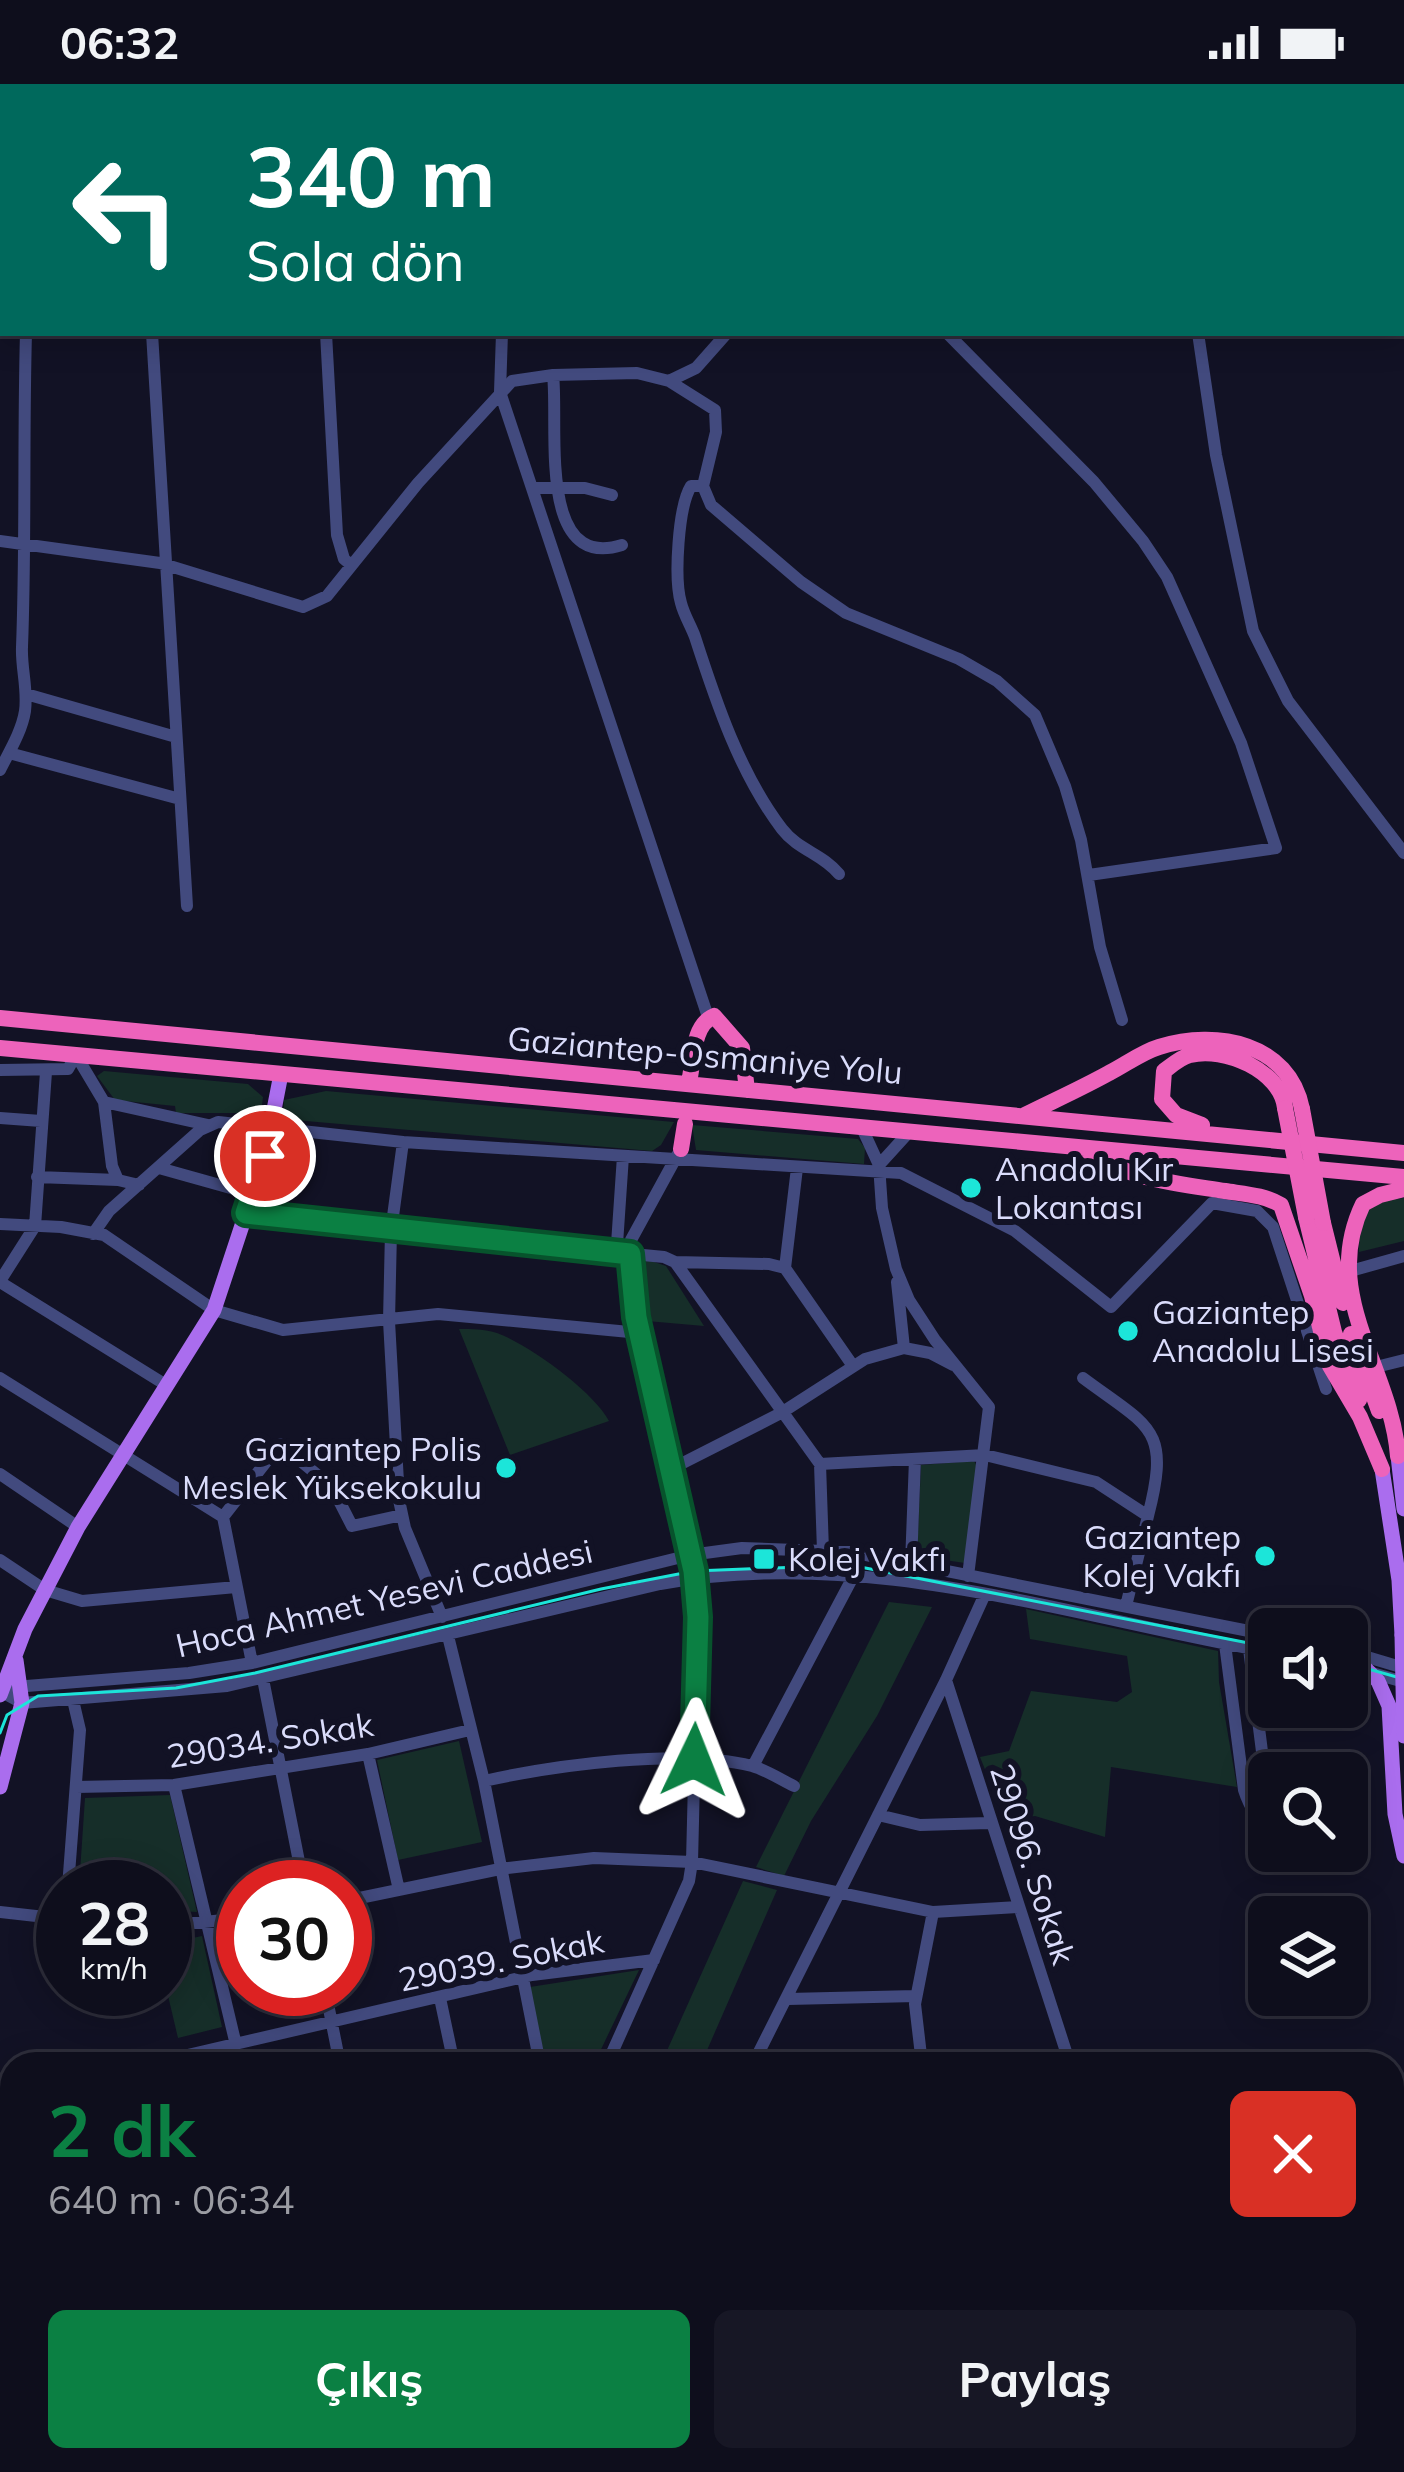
<!DOCTYPE html>
<html lang="tr">
<meta charset="utf-8">
<style>
:root{--surface:#0e0e1c;--page:#171725;--text:#f1f3f6;--muted:#9b9ca3;--line:#2e2e3b;--accent:#0b8043}
body{margin:0;font-family:Mulish,sans-serif;background:var(--page);color:var(--text);height:100vh;display:flex;flex-direction:column;font-size:45px;white-space:nowrap}
*{box-sizing:border-box;margin:0}
p{font-size:39px;color:var(--muted)}
.icon{flex:none;width:66px;height:66px;fill:none;stroke:currentColor;stroke-width:2;stroke-linecap:round;stroke-linejoin:round}
.map{position:relative;flex:1;overflow:hidden}
.panel{position:absolute;left:0px;top:1968px;width:1404px;height:420px;display:flex;flex-direction:column;background:var(--surface);border-radius:36px 36px 0 0;box-shadow:0 6px 30px #0003,0 0 0 3px var(--line)}
.panel>*{flex:none}
.top-card{position:absolute;left:0px;top:0px;width:1404px;height:252px;box-shadow:0 6px 30px #0003,0 0 0 3px var(--line);background:#00695c;color:#fff;overflow:hidden}
.fabs{position:absolute;left:1248px;top:1524px;display:grid;gap:24px}
.fabs a{display:grid;place-items:center;width:120px;height:120px;border-radius:18px;background:var(--surface);box-shadow:0 6px 30px #0003,0 0 0 3px var(--line);font-size:60px}
.speed{position:absolute;left:36px;top:1776px;display:flex;gap:24px;font-size:60px;font-weight:700;text-align:center}
.speed>*{display:grid;place-content:center;width:156px;height:156px;border-radius:50%;background:var(--surface);box-shadow:0 6px 30px #0003,0 0 0 3px var(--line);line-height:1}
.speed small{font-size:30px;font-weight:400}
.speed .limit{border:18px solid #d22;background:#fff;color:#111}
.pin{position:absolute;display:grid;place-items:center;width:102px;height:102px;color:#fff;margin:-51px;border:6px solid #fff;border-radius:50%;box-shadow:0 3px 12px #0007}
.me{position:absolute;width:132px;margin:-66px;rotate:2deg;stroke-linejoin:round;filter:drop-shadow(0 0 9px #0008)}
.turn{display:flex;align-items:center;gap:42px;height:252px;padding:0 48px;font-size:54px}
.turn .icon{width:156px;height:156px;stroke-width:2.5}
.turn b{display:block;font-size:84px;line-height:102px}
.round{display:grid;place-items:center;flex:none;width:126px;height:126px;border-radius:18px;background:var(--page)}
.summary{display:flex;align-items:center;justify-content:space-between;height:204px;padding:0 48px}
h1{font-size:72px;font-weight:700;line-height:90px;color:var(--accent)}
.button{display:flex;gap:24px;margin-top:auto;padding:24px 48px}
.button a{flex:1;height:138px;border-radius:18px;background:var(--accent);color:#fff;font-size:48px;font-weight:700;line-height:138px;text-align:center}
.button a+a{background:var(--page);color:var(--text)}
.status{display:flex;justify-content:space-between;align-items:center;height:84px;padding:0 60px;background:var(--surface);direction:ltr}
.status svg{height:33px;fill:currentColor}
.map>svg:first-child{display:block}
.green{fill:#162e29}
.lines{fill:none;stroke-linecap:round;stroke-linejoin:round}
.minor{stroke:#424a7e;stroke-width:12}
.major{stroke:#aa6dee;stroke-width:15}
.highway{stroke:#ed63bb;stroke-width:16}
.tram{stroke:#1ce5d9;stroke-width:3}
.major-bridge{stroke:#aa6dee;stroke-width:15}
.highway-bridge{stroke:#ed63bb;stroke-width:16}
.route-casing{stroke:#07532c;stroke-width:30}
.route{stroke:#0b8043;stroke-width:21}
.poi-dot{fill:#1ce5d9;stroke:#121225;stroke-width:4.5}
.labels{text-anchor:middle;stroke-width:12;stroke-linejoin:round;paint-order:stroke}
.street-label{font-size:33px;fill:#dadcfb;stroke:#121225}
.poi-label{font-size:33px;fill:#dadcfb;stroke:#121225;text-anchor:start}
</style>
<div class="status"><b>06:32</b><svg viewBox="0 0 49 12"><path d="M0 12V9h3v3zM5 12V6h3v6zM10 12V3h3v9zM15 12V0h3v12zM26 1h20v11H26zM47 4h2v5h-2z"/></svg></div>
<div class="map">
<svg width="1404" height="2388" viewBox="0 0 1404 2388">
<rect width="100%" height="100%" fill="#121225"/>
<!-- green -->
<path class="green" d="M104,987L248,1000L263,1013L262,1021L248,1029H176L175,1022L115,1016L97,992Z
M326,1007L674,1038L661,1061L652,1067L283,1035L284,1016Z
M692,1041L858,1055L865,1064L864,1080L696,1066Z
M1404,1114V1157L1359,1168C1361,1130 1362,1118 1404,1114Z
M648,1176L666,1182L704,1242L647,1237L636,1190L642,1179Z
M459,1245C471,1245 485,1245 497,1249C529,1261 593,1307 609,1337L510,1371Z
M974,1377L978,1384L965,1479L917,1472L921,1381Z
M889,1518L932,1523L877,1632L811,1737L784,1792L756,1783Z
M1026,1525L1218,1567L1219,1598L1237,1703L1111,1683L1105,1753L1035,1732L1005,1735L980,1673L1009,1667L1031,1607L1117,1618L1132,1608L1127,1572L1030,1555Z
M459,1657L482,1758L398,1776L377,1676Z
M170,1711L197,1828L165,1826V1803H79L85,1714Z
M743,1797L777,1806L701,1980H661Z
M202,1852L222,1943L178,1954L165,1899V1860Z
M639,1886L594,1980H545L530,1903Z"/>
<g class="lines">
<!-- minor -->
<path class="minor" d="M141,0V3
M335,0L337,3
M506,0V3
M1166,0L1167,3
M47,3L48,0
M853,3L855,0
M892,3L894,0
M0,212L3,213
M152,249L187,822
M326,249L337,451L344,475L350,480
M502,249L500,308L708,933
M947,249L1094,398L1143,457L1167,493L1241,659L1276,764L1089,791
M1198,249L1216,371L1253,547L1288,617L1404,769
M553,291C559,340 536,488 622,461
M669,297L696,284L727,249
M703,402H691C678,423 674,495 681,519C684,531 691,542 695,553C716,618 740,690 782,745C798,766 823,770 839,790
M534,404H585L612,411
M0,457L160,479L303,523L327,512L418,399L512,297L553,291L637,289L669,297L715,326L716,348L703,402L711,421L801,498L846,529L959,575L997,597L1035,631L1065,702L1081,756L1100,863L1122,936
M26,610L176,653
M9,669L180,715
M0,686C9,668 22,647 25,627C28,605 21,584 22,563C26,459 23,354 26,249
M0,986L68,985L76,971L104,1018L208,1041
M104,1018L112,1082L118,1096
M0,1034L41,1037
M862,1044L879,1081L882,1124L896,1185L909,1216L935,1256L989,1323L968,1492
M403,1058L391,1147L389,1237L399,1416L405,1444L442,1533
M623,1072L617,1160L629,1170
M879,1081L909,1048
M159,1084L252,1110
M37,1093L118,1096L139,1101
M246,1129L391,1147L664,1173L675,1178L820,1380L823,1467
M0,1140L61,1143L104,1151L214,1226L283,1246L438,1230L640,1249
M93,1150L109,1127L200,1046L218,1038L403,1058L901,1089L1015,1147L1111,1223L1212,1119L1257,1127L1273,1143L1326,1305
M675,1178L769,1180L785,1184L853,1282
M785,1184L797,1084
M1347,1188L1404,1172
M0,1197L35,1142L46,988
M0,1198L166,1301
M897,1198L904,1264
M1376,1283L1404,1276
M0,1294L223,1433L252,1579
M1083,1294C1150,1344 1171,1343 1148,1432
M820,1380L985,1371L1096,1398L1148,1432L1126,1522
M671,1385L781,1329L865,1275L904,1264L930,1269L953,1281
M0,1390L78,1443
M223,1433L280,1360L332,1403L352,1442L402,1431
M0,1476L45,1506L82,1517L236,1503
M911,1480L915,1375
M448,1552L484,1697L540,1980
M1225,1560L1244,1706C1250,1726 1262,1739 1269,1758
M1249,1565L1267,1707L1264,1744
M1347,1567L1404,1584
M1347,1582L1404,1598
M263,1595L304,1803
M946,1596L1070,1980
M14,1603L189,1589L252,1579L690,1471L742,1464L851,1468L1269,1551
M0,1607L22,1619L227,1602L660,1500C865,1462 1068,1532 1269,1568
M368,1670L399,1806
M753,1682L854,1491
M484,1697C556,1681 680,1664 752,1682C766,1686 780,1695 794,1702
M174,1701L236,1961
M76,1703L174,1701L368,1670L470,1646
M878,1731L920,1741L989,1739
M68,1803L80,1646L73,1616
M345,1817L500,1785L594,1774L692,1778L933,1828L1019,1823
M0,1828L63,1835
M165,1842L243,1834
M325,1905L340,1980
M440,1914L454,1980
M788,1915L916,1912
M149,1980L532,1891L654,1876
M607,1980L689,1797L692,1778L698,1533L695,1493L636,1233L630,1183L631,1156L678,1070
M753,1980L946,1596L985,1510
M922,1980L915,1920L933,1828
M1037,1980L1068,1973
M0,2014L12,2011
M1392,2179L1404,2177
M1392,2239H1404
M1392,2263L1401,2345
M0,2287L12,2280
M300,2376L302,2388
M412,2376L414,2388
M697,2376L699,2388
M797,2376L800,2388
M875,2376L878,2388
M944,2376L946,2388
M1178,2376L1181,2388
M1361,2376L1362,2388
M588,2388L658,2376
M1001,2388L1093,2376"/>
<!-- major -->
<path class="major" d="M1398,1372L1404,1425
M1382,1385L1399,1496L1402,1551
M1366,1585L1378,1597L1389,1622L1395,1730L1404,1772
M0,1611L25,1545L78,1443L214,1226L265,1072L281,990
M0,1703L22,1619L16,1576
M0,2111L12,2158
M0,2193L12,2244
M0,2353L12,2343
M0,2364L12,2368
M21,2376L31,2388
M58,2376L61,2388"/>
<!-- highway -->
<path class="highway" d="M0,934L1404,1069
M0,964L1404,1093
M690,993C694,972 693,941 714,932L742,964L747,1006
M1025,1031C1053,1017 1082,1004 1109,989C1125,981 1142,968 1159,963C1217,945 1289,959 1302,1025
M1202,1041L1176,1031L1162,1015L1164,987C1172,981 1181,973 1190,971C1224,962 1281,987 1285,1024
M681,1065L685,1040
M1089,1068C1126,1095 1181,1100 1225,1107C1244,1110 1265,1111 1281,1121L1312,1212L1330,1282L1360,1333L1382,1385
M1306,1133L1334,1248L1359,1316
M1323,1139L1343,1219
M1351,1250L1379,1327
M1398,1372C1391,1283 1319,1211 1363,1120L1380,1111L1404,1105"/>
<!-- tram -->
<path class="tram" d="M1347,1579L1404,1595
M0,1649L7,1631L38,1612L176,1604L255,1589L601,1505L694,1487L850,1481L1269,1563
M0,2168L12,2220
M42,2376L44,2388"/>
<!-- major-bridge -->
<path class="major-bridge" d="M1402,1551L1404,1652"/>
<!-- highway-bridge -->
<path class="highway-bridge" d="M1285,1024L1306,1133
M1302,1025L1323,1139"/>
</g>
<g class="lines">
<!-- route casing -->
<g class="route-casing">
<path id="route" d="M265,1072L246,1129L630,1170L636,1233L694,1487L698,1533L694,1676"/>
</g>
<!-- route -->
<use href="#route" class="route"/>
</g>
<!-- markers -->
<g class="poi-dot">
<circle cx="971" cy="1104" r="12"/>
<circle cx="1128" cy="1247" r="12"/>
<circle cx="506" cy="1384" r="12"/>
<circle cx="1265" cy="1472" r="12"/>
<rect x="752" y="1463" width="24" height="24" rx="6"/>
</g>
<g class="labels">
<!-- street labels -->
<g class="street-label">
<text transform="translate(705 971) rotate(5)" y="12">Gaziantep-Osmaniye Yolu</text>
<text transform="translate(384 1514) rotate(-13)" y="12">Hoca Ahmet Yesevi Caddesi</text>
<text transform="translate(270 1656) rotate(-9)" y="12">29034. Sokak</text>
<text transform="translate(1033 1780) rotate(72)" y="12">29096. Sokak</text>
<text transform="translate(501 1876) rotate(-11)" y="12">29039. Sokak</text>
</g>
<!-- poi labels -->
<g class="poi-label">
<text x="995" y="1097">Anadolu Kır<tspan x="995" dy="38">Lokantası</tspan></text>
<text x="1152" y="1240">Gaziantep<tspan x="1152" dy="38">Anadolu Lisesi</tspan></text>
<text x="482" y="1377" text-anchor="end">Gaziantep Polis<tspan x="482" dy="38">Meslek Yüksekokulu</tspan></text>
<text x="1241" y="1465" text-anchor="end">Gaziantep<tspan x="1241" dy="38">Kolej Vakfı</tspan></text>
<text x="788" y="1487">Kolej Vakfı</text>
</g>
</g>
</svg>
<div class="fabs">
<a><svg class="icon" aria-label="sound" viewBox="0 0 24 24"><path d="M4 9h4l5-4v14l-5-4H4zM17 9q2 3 0 6"/></svg></a>
<a><svg class="icon" aria-label="search" viewBox="0 0 24 24"><circle cx="10" cy="10" r="6"/><path d="M15 15l6 6"/></svg></a>
<a><svg class="icon" aria-label="layers" viewBox="0 0 24 24"><path d="M12 4l9 5-9 5-9-5zM3 14l9 5 9-5"/></svg></a>
</div>
<div class="speed"><div>28<small>km/h</small></div><div class="limit">30</div></div>
<div class="pin" style="left:265px;top:1072px;background:#d93025"><svg class="icon" aria-label="arrive" viewBox="0 0 24 24"><path d="M6 21V4h12l-3 4 3 4H6"/></svg></div>
<svg class="me" style="left:694px;top:1676px" viewBox="-20 -20 40 40"><path d="M0-17L14 15 0 8-14 15z" fill="#0b8043" stroke="#fff" stroke-width="4"/></svg>
<div class="top-card">
<div class="turn"><svg class="icon" aria-label="left" viewBox="0 0 24 24"><path d="M17 20v-9H6M10 6l-5 5 5 5"/></svg><div><b>340 m</b>Sola dön</div></div>
</div>
<section class="panel">
<div class="summary"><div><h1>2 dk</h1><p>640 m · 06:34</p></div><a class="round" style="background:#d93025;color:#fff"><svg class="icon" aria-label="close" viewBox="0 0 24 24"><path d="M6 6l12 12M18 6L6 18"/></svg></a></div>
<div class="button"><a>Çıkış</a><a>Paylaş</a></div>
</section>
</div>
